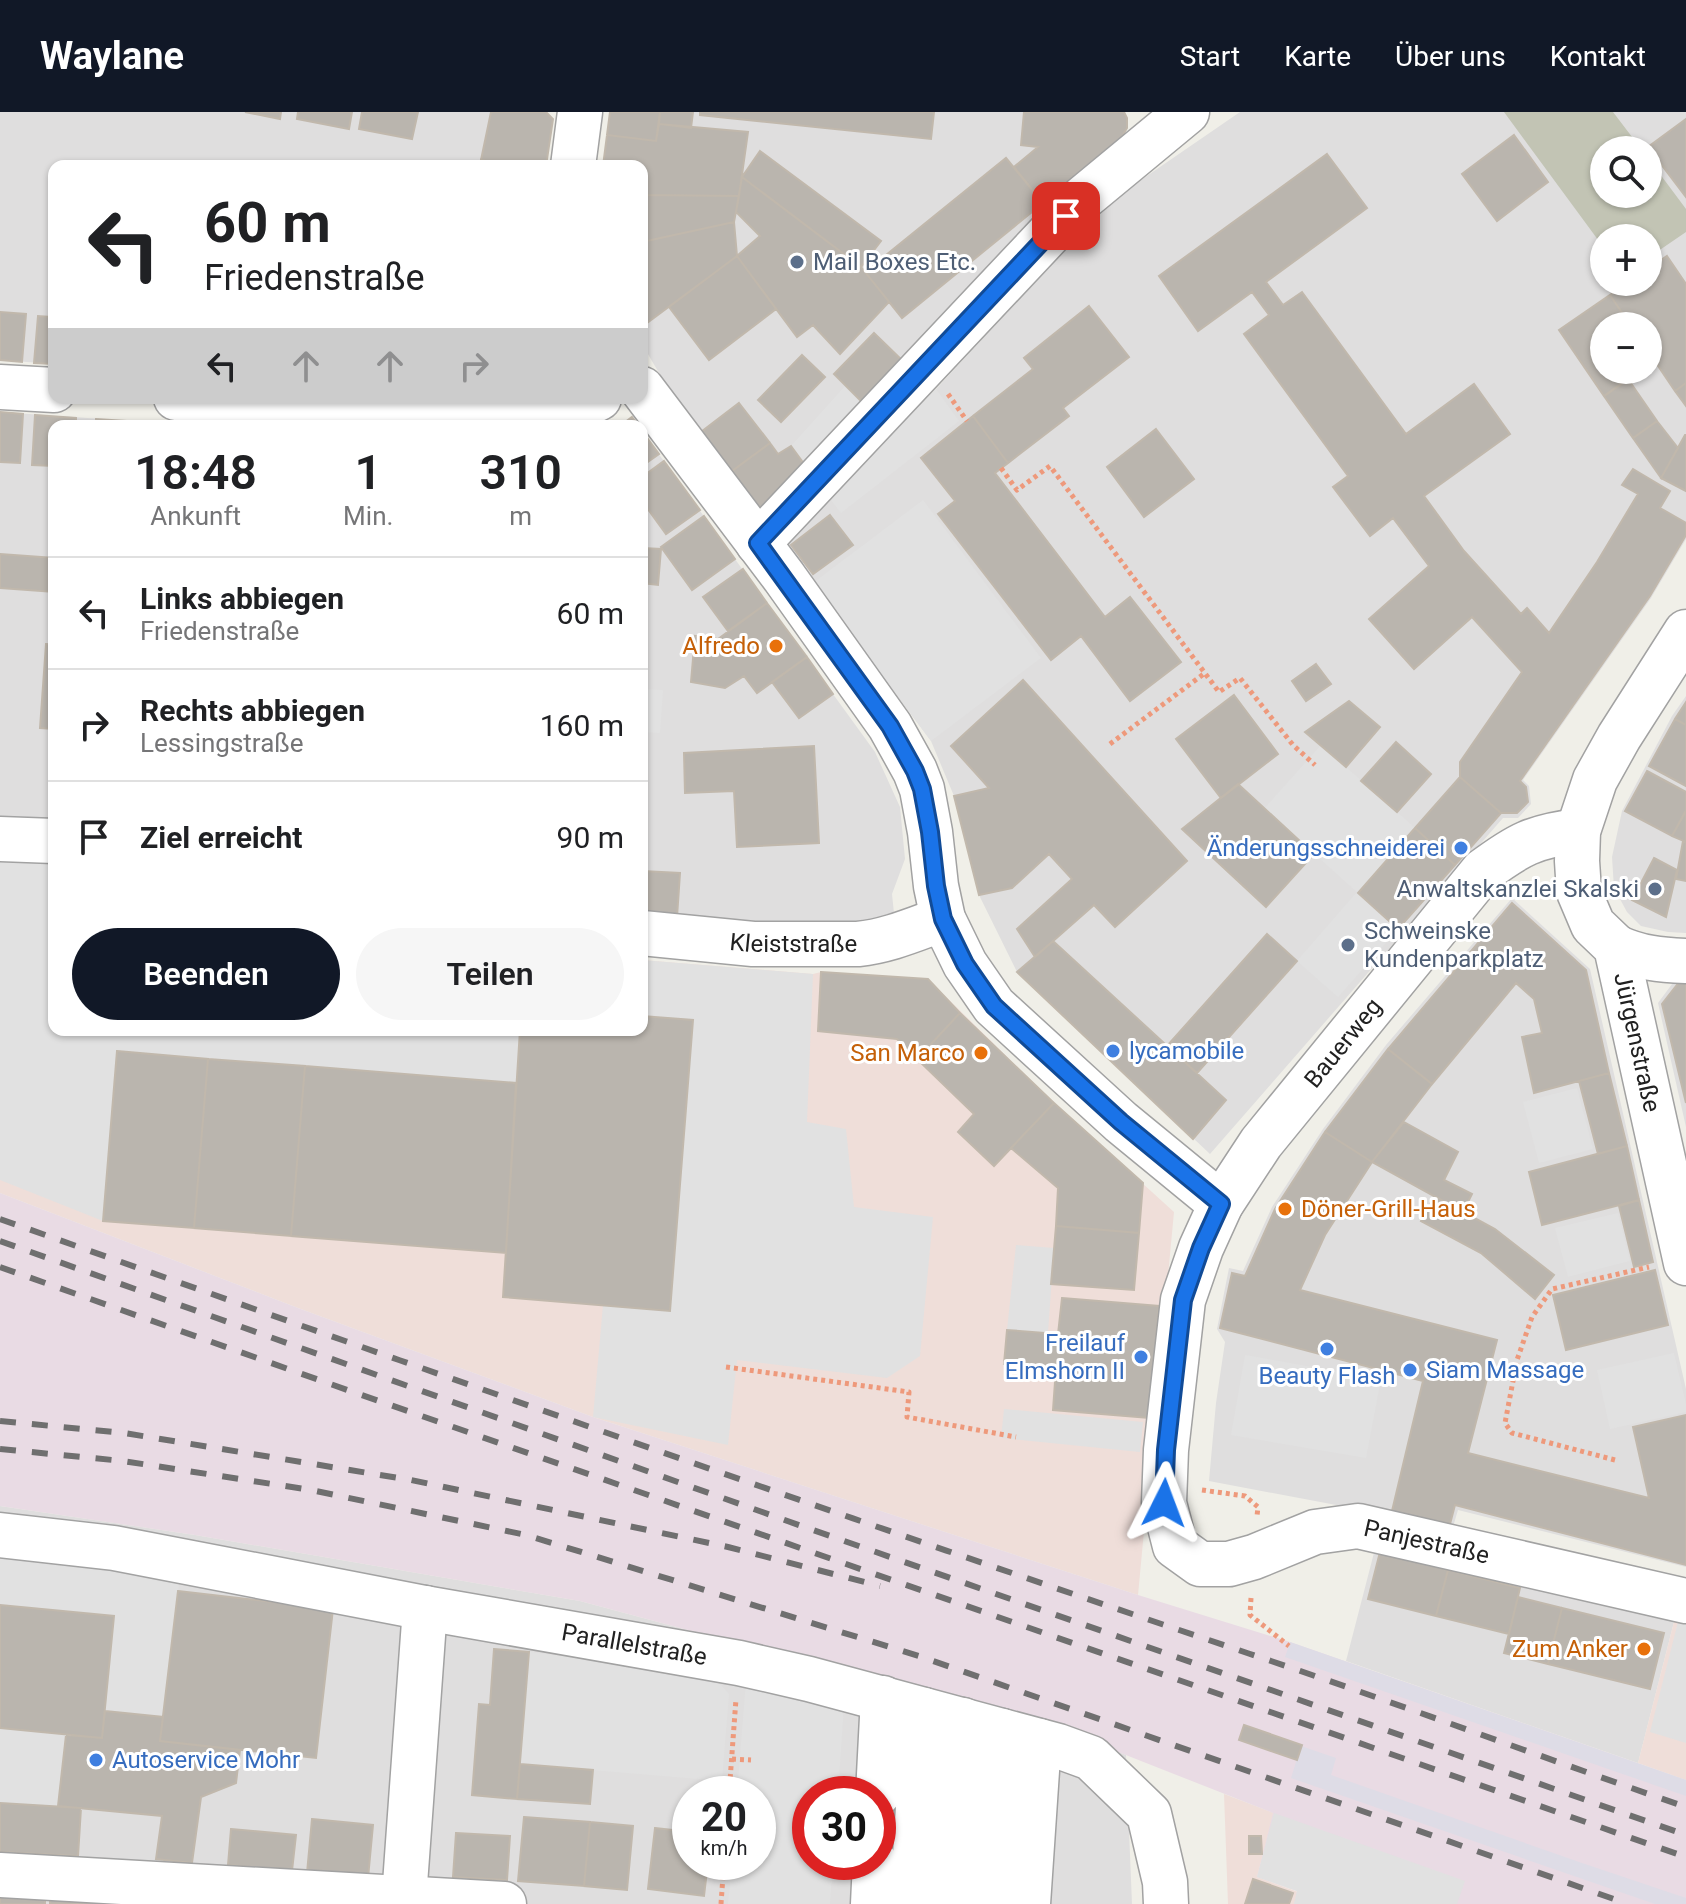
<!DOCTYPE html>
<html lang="de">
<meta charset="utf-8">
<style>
:root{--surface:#fff;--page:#f6f6f6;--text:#202124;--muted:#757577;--line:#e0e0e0;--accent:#111827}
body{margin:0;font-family:Roboto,sans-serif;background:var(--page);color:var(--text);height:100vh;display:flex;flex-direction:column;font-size:30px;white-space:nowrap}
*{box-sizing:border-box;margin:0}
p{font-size:26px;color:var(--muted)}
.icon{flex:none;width:44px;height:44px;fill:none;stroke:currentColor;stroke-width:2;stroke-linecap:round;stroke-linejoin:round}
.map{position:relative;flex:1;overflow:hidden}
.drawer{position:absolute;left:48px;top:308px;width:600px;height:616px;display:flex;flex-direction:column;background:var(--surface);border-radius:16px;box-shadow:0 2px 6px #0004}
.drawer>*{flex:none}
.top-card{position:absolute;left:48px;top:48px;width:600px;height:244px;border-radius:16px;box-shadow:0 2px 6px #0004;background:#fff;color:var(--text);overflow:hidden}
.fabs{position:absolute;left:1590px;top:24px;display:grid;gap:16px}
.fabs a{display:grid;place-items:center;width:72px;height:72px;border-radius:50%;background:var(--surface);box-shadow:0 2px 6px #0004;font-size:40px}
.speed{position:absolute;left:672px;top:1664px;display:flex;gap:16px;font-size:40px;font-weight:700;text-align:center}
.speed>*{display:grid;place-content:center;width:104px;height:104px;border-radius:50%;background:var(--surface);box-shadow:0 2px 6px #0004;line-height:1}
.speed small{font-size:20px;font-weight:400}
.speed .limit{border:12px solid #d22;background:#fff;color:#111}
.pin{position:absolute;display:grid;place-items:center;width:68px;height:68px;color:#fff;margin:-34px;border-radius:16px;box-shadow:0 4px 12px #0006}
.me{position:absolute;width:88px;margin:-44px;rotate:3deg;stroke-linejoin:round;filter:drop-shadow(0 0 6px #0008)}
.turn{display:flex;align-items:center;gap:28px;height:168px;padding:0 24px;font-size:36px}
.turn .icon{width:104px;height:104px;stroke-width:2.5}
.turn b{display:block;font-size:56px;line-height:68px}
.lanes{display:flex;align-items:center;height:76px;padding:0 24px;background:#0003;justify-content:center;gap:40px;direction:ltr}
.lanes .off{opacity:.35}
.eta{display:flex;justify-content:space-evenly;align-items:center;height:136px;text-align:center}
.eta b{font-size:48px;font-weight:600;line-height:56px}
.action{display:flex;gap:16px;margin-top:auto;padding:16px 24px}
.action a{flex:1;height:92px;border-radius:48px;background:var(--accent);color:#fff;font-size:32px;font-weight:600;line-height:92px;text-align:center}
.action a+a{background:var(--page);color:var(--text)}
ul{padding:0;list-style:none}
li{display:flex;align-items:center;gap:24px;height:112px;padding:0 24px;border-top:2px solid var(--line)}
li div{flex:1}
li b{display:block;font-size:30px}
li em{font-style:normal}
header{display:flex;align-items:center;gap:48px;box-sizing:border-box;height:112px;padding:0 40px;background:var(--accent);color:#fff}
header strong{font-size:38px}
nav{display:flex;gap:44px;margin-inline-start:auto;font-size:28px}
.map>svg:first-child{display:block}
.residential{fill:#dfdede;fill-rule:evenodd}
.commercial{fill:#efded9}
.industrial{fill:#e9dbe4}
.construction{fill:#c2c4b4}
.parking{fill:#e1e1e1}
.plaza{fill:#dedce6}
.building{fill:#bab5ae;stroke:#c1b8ac;stroke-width:2}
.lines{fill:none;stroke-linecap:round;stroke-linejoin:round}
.minor-casing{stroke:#a2a2a2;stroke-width:47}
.path{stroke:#ee997b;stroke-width:5;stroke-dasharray:4 4;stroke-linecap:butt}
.minor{stroke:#fff;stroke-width:44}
.rail{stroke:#6f6f6f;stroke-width:6;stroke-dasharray:16 16;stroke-linecap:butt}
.route-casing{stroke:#114b97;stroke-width:20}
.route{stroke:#1a73e8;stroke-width:14}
.service-dot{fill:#5c6f8a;stroke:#fff;stroke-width:3}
.food-dot{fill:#e8710a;stroke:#fff;stroke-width:3}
.shop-dot{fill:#3f7fe0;stroke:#fff;stroke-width:3}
.labels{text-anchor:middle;stroke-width:6;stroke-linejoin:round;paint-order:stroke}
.service-label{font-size:24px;fill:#4e5e75;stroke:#fff;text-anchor:start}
.food-label{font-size:24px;fill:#c56008;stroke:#fff;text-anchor:end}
.shop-label{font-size:24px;fill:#366cbe;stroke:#fff;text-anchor:start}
.street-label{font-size:24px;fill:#212121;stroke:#fff}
</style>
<header>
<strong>Waylane</strong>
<nav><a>Start</a><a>Karte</a><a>Über uns</a><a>Kontakt</a></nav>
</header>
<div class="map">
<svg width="1686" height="1792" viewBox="0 0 1686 1792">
<rect width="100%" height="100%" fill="#f0efe8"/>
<!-- residential -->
<path class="residential" d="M0,0H546L553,7L546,54H54V252L0,248Z
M610,0H1124L1127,6V16L1121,26L907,253L758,396L732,359L672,283L642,232V54H603Z
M1240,0H1686V427L1651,486L1523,668L1529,674L1531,692L1518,706H1503L1210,1042L1017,860L979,783L954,684L931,629L782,430L936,277L1083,119L1125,79ZM1604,38H1648V82H1604ZM1604,126H1648V170H1604ZM1604,214H1648V258H1604Z
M0,300L204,314H54V715L0,711Z
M642,319L875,640L900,695L905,747L892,782L895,811L849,817L642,803Z
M1686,584V821L1668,820L1641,814L1627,800L1614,776L1612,745L1622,699L1672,604Z
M1512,786L1590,857L1686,1277V1455L1458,1398L1453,1415L1209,1369L1216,1291L1225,1230L1217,1217L1229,1156L1243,1159L1272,1095L1323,1017L1386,933Z
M1678,864L1686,865V1015L1658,891Z
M0,1394L195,1423L580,1489L1070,1621L1126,1643L1132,1792H0ZM690,1682H758V1750H690ZM810,1682H878V1750H810Z
M1376,1433L1676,1502L1638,1651L1346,1549Z"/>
<!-- commercial -->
<path class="commercial" d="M0,746L54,750V918H642V848L813,862L821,860L928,867L1054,991L1174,1100L1138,1483L593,1305L298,1196L0,1081Z
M1676,1502L1686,1504V1668L1638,1651Z
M1224,1682L1274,1701L1257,1765L1298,1780L1294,1792H1228Z"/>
<!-- industrial -->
<path class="industrial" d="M0,1081L298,1196L593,1305L1138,1483L1290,1530L1686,1668V1792H1294L1297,1779L1257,1765L1273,1701L1070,1621L580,1489L195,1423L0,1394Z"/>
<!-- construction -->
<path class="construction" d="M1504,0H1613L1642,38H1604V82H1648V46L1686,97V120L1648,146V126H1604V136Z"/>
<!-- parking -->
<path class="parking" d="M845,274L866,294L807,356L791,334Z
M936,277L959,309L841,401L828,384Z
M923,388L1041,546L931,629L813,471Z
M642,577L663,578L660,621L642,620Z
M1321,633L1415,716L1358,780L1398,817L1338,885L1297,849L1357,780L1264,697Z
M0,748L54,751V918H520L516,971L117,939L103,1109L0,1068Z
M642,848L813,862L807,1010L846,1017L854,1095L933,1105L920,1244L887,1266L737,1248L728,1333L593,1305L603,1193L670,1198L693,908L642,904Z
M1577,976L1593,1037L1539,1051L1523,990Z
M1618,1101L1630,1149L1568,1165L1555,1116Z
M1016,1133L1054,1136L1048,1221L1007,1218Z
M1674,1241L1686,1292V1300L1610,1317L1597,1258Z
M1245,1243L1381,1267L1366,1346L1231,1323Z
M1004,1297L1143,1310L1140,1340L1001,1326Z
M0,1440L180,1464L163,1605L105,1599L114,1504L0,1493Z
M1679,1506L1686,1508V1631L1650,1620Z
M529,1540L692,1559L720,1572L729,1582L722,1669L520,1652Z
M746,1569L844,1593L838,1682H810V1750H833L830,1792H728L732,1750H758V1682H737Z
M0,1616L66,1623L58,1694L0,1691Z
M1274,1701L1465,1769L1457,1792H1294L1297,1779L1257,1765Z"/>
<!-- plaza -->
<path class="plaza" d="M1290,1530L1686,1668V1684L1285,1545Z
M1301,1634L1336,1646L1331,1663L1582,1751L1686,1786V1792H1655L1291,1666Z"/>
<!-- building -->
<path class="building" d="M245,0H281L280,7Z
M298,0H352L349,17L297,7Z
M362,0H418L412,27L359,17Z
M491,0H546L553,7L546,54H511L481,48Z
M610,0H660L656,29L607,23Z
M660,0H693L691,16L659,12Z
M700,0H934L931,27L700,3Z
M1024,0H1124L1127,6V16L1121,26L1043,91L1014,55L1038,35L1021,33Z
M1686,7V85L1648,35Z
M659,12L748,20L739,84L642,83V54H603L607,23L656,29Z
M1514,23L1548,70L1497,109L1462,62Z
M760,39L881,129L861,155L742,65Z
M1327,42L1367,96L1266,170L1283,193L1302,180L1406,322L1474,272L1510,322L1424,384L1464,439L1521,502L1527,496L1549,521L1597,450L1638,382L1622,373L1633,357L1670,379L1660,396L1686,411V423L1650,484L1520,669L1526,675L1528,690L1517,701H1501L1460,665V650L1522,560L1472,505L1414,557L1369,507L1429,454L1393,406L1370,424L1333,375L1348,364L1244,222L1269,203L1252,180L1198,219L1159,164Z
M1006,46L1043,91L902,206L865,160Z
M481,48L511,54H481Z
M742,65L861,155L889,190L840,242L813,213L797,225L737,144L760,124L736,100Z
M642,83L739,84L734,110L642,130Z
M734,110L737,144L647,211L642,202V130Z
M737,144L776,197L709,248L669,195Z
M1667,144L1686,172V271L1675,279L1648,239V214H1631L1610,183L1629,170H1648V157Z
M54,181V252L34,251L38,204L52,205Z
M1610,183L1631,214H1604V258H1642L1604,284L1559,218Z
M1089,194L1129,245L1063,296L1069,304L1008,351L973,304L1033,257L1024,246Z
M0,200L26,202L22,250L0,248Z
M874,221L907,253L866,294L834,262Z
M802,243L825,265L781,310L758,288Z
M1628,267L1657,309L1633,326L1604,284Z
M1686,271V294L1675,279Z
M739,291L770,331L732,359L701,320Z
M0,300L23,302L20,351L0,350Z
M35,303L76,306V314H54V354L32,353Z
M973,304L1008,351L995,361L1105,505L1130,485L1181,550L1130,589L1081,524L1051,548L938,402L955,389L921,346Z
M632,305L639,314H620Z
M96,307L157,311V314H96Z
M1657,309L1678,336L1661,366L1633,326Z
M1156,317L1194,367L1144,405L1107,355Z
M642,319L659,342L642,354Z
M1685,323H1686V379L1661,366Z
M770,331L778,342L791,334L807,356L773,395L758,396L732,359Z
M664,349L700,398L666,422L642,389V365Z
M830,403L853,433L813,462L791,433Z
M704,404L735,447L692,478L661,435Z
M642,436L661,437L658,473L642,471Z
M0,442L54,446V480L0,476Z
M743,457L767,491L728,519L703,485Z
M767,491L807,545L757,581L744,564L725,576L691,570L695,524L718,527Z
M46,532L54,533V617L40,616Z
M807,545L833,582L799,606L772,570Z
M1316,552L1331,572L1306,589L1292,569Z
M1023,568L1187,749L1115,815L1094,793L1035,845L1017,817L1072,767L1049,742L1012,776L979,783L954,684L989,676L951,634Z
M1234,583L1278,642L1221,686L1176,627Z
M1349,589L1380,615L1346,655L1305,620Z
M1686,590V613L1675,607Z
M1675,607L1686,613V674L1649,654Z
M1396,630L1431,662L1397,700L1361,669Z
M814,634L819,731L737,735L734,679L685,681L684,641Z
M1647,659L1686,680V699L1672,724L1625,699Z
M1460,665L1501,701L1455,753L1415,716Z
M1238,672L1314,742L1266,795L1182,717Z
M1685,700H1686V730L1672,724Z
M1415,716L1455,753L1398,817L1358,781Z
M1683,729L1686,730V769L1676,767Z
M1654,746L1677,758L1666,805L1632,788Z
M642,759L680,761L677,805L642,803Z
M1512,791L1586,858L1609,961L1534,981L1522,925L1542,921L1534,887L1516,871L1432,972L1388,937Z
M1267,822L1297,849L1197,961L1167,934Z
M1053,829L1226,988L1193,1027L1017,860Z
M821,860L928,867L960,901L917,947L897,927L818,919Z
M1680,869H1686V991L1662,892Z
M960,901L1054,991L994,1054L958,1020L974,1002L917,947Z
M642,904L693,908L670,1199L503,1185L520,918H642Z
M1388,937L1432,972L1372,1050L1325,1020Z
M117,939L208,947L194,1116L103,1109Z
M208,947L305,954L291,1124L194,1116Z
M305,954L516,971L506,1141L291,1124Z
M1609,961L1627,1034L1598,1042L1579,969Z
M1054,991L1143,1071L1139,1121L1056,1114L1058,1076L1011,1036Z
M1404,1010L1458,1040L1444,1068L1472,1082L1463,1100L1372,1050Z
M1325,1020L1372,1050L1325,1123L1300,1178L1497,1228L1468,1341L1649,1386L1633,1315L1686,1303V1453L1455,1393L1450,1412L1392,1399L1423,1269L1220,1216L1232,1161L1245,1164L1275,1097Z
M1627,1034L1639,1088L1542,1113L1529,1060Z
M1434,1084L1495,1117L1554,1163L1535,1187L1481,1141L1421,1109Z
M1639,1088L1653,1150L1634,1155L1619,1094Z
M1056,1114L1139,1121L1134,1178L1051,1172Z
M1655,1158L1668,1213L1566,1238L1553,1183Z
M1062,1186L1159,1194L1149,1306L1053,1298L1056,1256L1004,1252L1007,1218L1058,1222Z
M1380,1440L1448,1458L1436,1504L1368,1487Z
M1448,1458L1520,1476L1509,1522L1436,1504Z
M178,1479L333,1497L316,1646L160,1629Z
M1518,1485L1562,1496L1548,1552L1504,1541Z
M0,1493L114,1504L102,1626L0,1616Z
M1562,1496L1664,1521L1650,1577L1548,1552Z
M494,1537L529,1540L517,1687L472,1683L479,1592L490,1593Z
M105,1599L163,1605L160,1629L240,1638L236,1671L201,1685L192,1751L156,1747L162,1704L58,1694L66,1623L102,1626Z
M1244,1613L1302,1633L1297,1648L1239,1628Z
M520,1652L593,1658L590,1692L517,1687Z
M0,1691L81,1696L78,1744L0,1740Z
M524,1705L590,1710L584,1774L518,1769Z
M312,1707L373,1713L368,1766L307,1761Z
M590,1710L633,1714L627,1778L584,1774Z
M655,1716L690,1720V1750H708L704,1784L648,1777Z
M231,1717L296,1723L292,1759L228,1753Z
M456,1721L510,1724L507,1768L453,1765Z
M1249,1724H1261L1262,1742H1249Z
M1253,1767L1293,1781L1289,1792H1245Z
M0,1784L45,1787V1792H0Z
M50,1787L108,1790V1792H50Z"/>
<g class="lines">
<!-- minor casing -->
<g class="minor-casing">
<g id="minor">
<path d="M573,54L580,0"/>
<path d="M0,275L54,278"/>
<path d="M642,277L784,465L890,614L915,659L922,677L930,720L936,774L943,807L965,852L994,894L1121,1010L1221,1092"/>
<path d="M176,286L507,307L541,306L569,301L599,286"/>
<path d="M758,431L1083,86L1187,0"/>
<path id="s1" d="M1686,520L1619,625L1595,668L1578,719L1577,749L1579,780L1593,813L1616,835L1686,1151"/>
<path id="s2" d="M1578,719C1534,724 1518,733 1483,759L1261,1031L1221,1092L1201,1136L1183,1188L1166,1338L1164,1391L1175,1434L1200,1452H1229L1254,1445L1315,1420L1358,1414L1686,1489"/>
<path d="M0,727L54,729"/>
<path id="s3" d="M642,821L753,832H858C888,829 915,817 943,807"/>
<path d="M1616,835C1640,846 1660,848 1686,849"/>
<path id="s4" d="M0,1423L114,1436L425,1496L739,1551L809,1567L1058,1634L1091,1646L1149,1702L1165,1770L1166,1792"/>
<path d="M878,1682L883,1586"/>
<path d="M0,1763L504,1792"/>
<path d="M404,1786L425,1496"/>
<path d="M873,1792L875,1750"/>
<path d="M912,1792L924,1598"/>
<path d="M951,1792L963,1608"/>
<path d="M991,1792L1002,1619"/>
<path d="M1028,1792L1039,1629"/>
</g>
</g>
<!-- path -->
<path class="path" d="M948,282L967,309
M1001,356L1017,378L1050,354L1219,580L1240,566L1293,633L1315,653
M1110,632L1205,561
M726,1255L909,1280L907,1305L1016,1325
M1615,1348L1512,1321L1505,1311L1517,1248L1532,1205L1552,1177L1649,1155
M1202,1378L1245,1384L1258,1395L1257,1404
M1251,1486L1250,1503L1289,1534
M732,1647L751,1648
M729,1682L736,1587
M721,1792L724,1750"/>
<!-- minor -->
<use href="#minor" class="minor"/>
<!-- rail -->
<path class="rail" d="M0,1107C423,1257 846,1406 1271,1549C1410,1596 1547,1647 1686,1695
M0,1129L810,1417L1686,1723
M0,1155L353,1280L1686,1745
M0,1309L124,1321L411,1368L728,1435L880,1474
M0,1337L123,1349L311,1378L526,1423L919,1544L1628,1792"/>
</g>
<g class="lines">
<!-- route casing -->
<g class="route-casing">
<path id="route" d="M1066,104L758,431L890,614L915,659L922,677L930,720L936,774L943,807L965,852L994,894L1121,1010L1221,1092L1201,1136L1183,1188L1166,1338L1164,1391"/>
</g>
<!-- route -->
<use href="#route" class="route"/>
</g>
<!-- markers -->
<g class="service-dot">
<circle cx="797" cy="150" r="8"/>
<circle cx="1655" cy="777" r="8"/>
<circle cx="1348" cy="833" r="8"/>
</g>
<g class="food-dot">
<circle cx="776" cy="534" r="8"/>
<circle cx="981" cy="941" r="8"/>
<circle cx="1285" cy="1097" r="8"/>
<circle cx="1644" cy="1537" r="8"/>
</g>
<g class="shop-dot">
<circle cx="1461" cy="736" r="8"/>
<circle cx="1113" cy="939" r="8"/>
<circle cx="1327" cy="1237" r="8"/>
<circle cx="1141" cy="1245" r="8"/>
<circle cx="1410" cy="1258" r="8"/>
<circle cx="96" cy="1648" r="8"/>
</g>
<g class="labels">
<!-- service labels -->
<g class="service-label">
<text x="813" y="158">Mail Boxes Etc.</text>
<text x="1639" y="785" text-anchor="end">Anwaltskanzlei Skalski</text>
<text x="1364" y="827">Schweinske<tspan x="1364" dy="28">Kundenparkplatz</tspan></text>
</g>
<!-- food labels -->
<g class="food-label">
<text x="760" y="542">Alfredo</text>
<text x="965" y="949">San Marco</text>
<text x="1301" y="1105" text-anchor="start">Döner-Grill-Haus</text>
<text x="1628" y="1545">Zum Anker</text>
</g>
<!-- shop labels -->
<g class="shop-label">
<text x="1445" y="744" text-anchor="end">Änderungsschneiderei</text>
<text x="1129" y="947">lycamobile</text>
<text x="1125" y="1239" text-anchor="end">Freilauf<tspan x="1125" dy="28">Elmshorn II</tspan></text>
<text x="1426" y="1266">Siam Massage</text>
<text x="1327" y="1272" text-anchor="middle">Beauty Flash</text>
<text x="112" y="1656">Autoservice Mohr</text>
</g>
<!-- street labels -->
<g class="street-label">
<text dy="8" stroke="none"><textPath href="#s3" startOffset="152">Kleiststraße</textPath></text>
<text dy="8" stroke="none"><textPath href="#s1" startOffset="454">Jürgenstraße</textPath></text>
<text transform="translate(1343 931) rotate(-51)" y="8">Bauerweg</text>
<text dy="8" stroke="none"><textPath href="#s2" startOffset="1146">Panjestraße</textPath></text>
<text dy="8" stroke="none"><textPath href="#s4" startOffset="644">Parallelstraße</textPath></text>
</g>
</g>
</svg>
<div class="fabs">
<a><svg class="icon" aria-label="search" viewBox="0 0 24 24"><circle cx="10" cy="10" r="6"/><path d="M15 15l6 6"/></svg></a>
<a>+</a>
<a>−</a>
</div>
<div class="speed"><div>20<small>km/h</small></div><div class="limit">30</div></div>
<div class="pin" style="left:1066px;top:104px;background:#d93025"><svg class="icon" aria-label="arrive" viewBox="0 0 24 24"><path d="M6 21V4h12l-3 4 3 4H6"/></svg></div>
<svg class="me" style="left:1164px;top:1391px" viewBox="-20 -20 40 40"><path d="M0-17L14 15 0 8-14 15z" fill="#1a73e8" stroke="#fff" stroke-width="4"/></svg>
<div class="top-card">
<div class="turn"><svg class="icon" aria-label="left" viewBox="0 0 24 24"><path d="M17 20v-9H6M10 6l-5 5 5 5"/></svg><div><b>60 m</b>Friedenstraße</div></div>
<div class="lanes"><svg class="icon" aria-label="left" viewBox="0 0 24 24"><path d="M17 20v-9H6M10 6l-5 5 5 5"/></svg><svg class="icon off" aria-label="ahead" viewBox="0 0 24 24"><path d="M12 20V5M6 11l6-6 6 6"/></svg><svg class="icon off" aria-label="ahead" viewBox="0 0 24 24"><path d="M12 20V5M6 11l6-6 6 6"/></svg><svg class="icon off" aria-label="right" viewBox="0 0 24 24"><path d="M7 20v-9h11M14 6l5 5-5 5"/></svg></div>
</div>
<section class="drawer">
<div class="eta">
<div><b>18:48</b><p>Ankunft</p></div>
<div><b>1</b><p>Min.</p></div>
<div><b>310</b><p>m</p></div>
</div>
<ul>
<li><svg class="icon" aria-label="left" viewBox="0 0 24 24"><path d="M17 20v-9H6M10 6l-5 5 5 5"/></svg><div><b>Links abbiegen</b><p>Friedenstraße</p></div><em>60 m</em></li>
<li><svg class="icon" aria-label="right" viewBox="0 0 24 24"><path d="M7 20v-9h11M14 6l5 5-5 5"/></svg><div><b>Rechts abbiegen</b><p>Lessingstraße</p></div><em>160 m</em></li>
<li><svg class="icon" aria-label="arrive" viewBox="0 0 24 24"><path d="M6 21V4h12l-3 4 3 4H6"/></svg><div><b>Ziel erreicht</b></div><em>90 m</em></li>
</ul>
<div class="action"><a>Beenden</a><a>Teilen</a></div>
</section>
</div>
